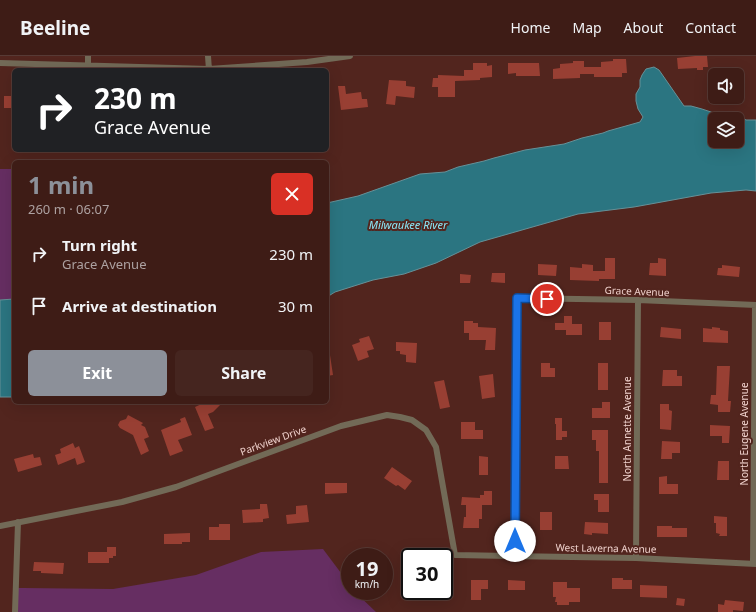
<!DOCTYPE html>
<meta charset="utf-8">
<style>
:root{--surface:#3e1c16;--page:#45251f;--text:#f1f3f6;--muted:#ada1a1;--line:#573a35;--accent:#8c9099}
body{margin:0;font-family:"Noto Sans",sans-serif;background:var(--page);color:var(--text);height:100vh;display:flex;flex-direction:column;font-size:15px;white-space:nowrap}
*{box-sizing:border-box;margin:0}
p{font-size:13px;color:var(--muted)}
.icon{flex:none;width:22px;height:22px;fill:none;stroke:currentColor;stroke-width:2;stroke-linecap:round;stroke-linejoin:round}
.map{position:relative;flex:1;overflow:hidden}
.drawer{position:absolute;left:12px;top:104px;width:317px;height:244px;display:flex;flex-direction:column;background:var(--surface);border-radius:6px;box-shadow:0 4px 16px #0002,0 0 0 1px var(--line)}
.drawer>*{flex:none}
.banner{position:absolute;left:12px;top:12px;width:317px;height:84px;border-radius:6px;box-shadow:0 4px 16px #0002,0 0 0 1px var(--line);background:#202124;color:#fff;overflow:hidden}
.buttons{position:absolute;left:708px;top:12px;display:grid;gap:8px}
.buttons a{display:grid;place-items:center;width:36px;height:36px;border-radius:6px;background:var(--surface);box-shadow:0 4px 16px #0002,0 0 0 1px var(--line);font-size:20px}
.speed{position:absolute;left:341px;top:492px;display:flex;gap:8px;font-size:20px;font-weight:700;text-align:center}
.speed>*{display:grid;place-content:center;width:52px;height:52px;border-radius:50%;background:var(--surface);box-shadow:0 4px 16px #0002,0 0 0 1px var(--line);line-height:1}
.speed small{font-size:10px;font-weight:400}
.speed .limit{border:2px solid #111;border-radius:6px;background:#fff;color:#111}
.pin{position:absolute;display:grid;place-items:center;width:34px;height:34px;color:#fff;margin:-17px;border:2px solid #fff;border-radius:50%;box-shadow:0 1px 4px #0007}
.me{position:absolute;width:44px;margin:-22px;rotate:0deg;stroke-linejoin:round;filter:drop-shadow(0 0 3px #0008)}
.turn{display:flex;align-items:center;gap:14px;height:84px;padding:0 16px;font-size:18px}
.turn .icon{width:52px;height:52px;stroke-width:2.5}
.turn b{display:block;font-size:28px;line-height:34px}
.round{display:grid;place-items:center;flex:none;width:42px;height:42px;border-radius:6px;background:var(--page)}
.overview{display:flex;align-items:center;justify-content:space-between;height:68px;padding:0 16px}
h1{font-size:24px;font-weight:700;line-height:30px;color:var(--accent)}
.action{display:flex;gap:8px;margin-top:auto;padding:8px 16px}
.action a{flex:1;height:46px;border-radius:6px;background:var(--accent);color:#fff;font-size:16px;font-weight:700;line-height:46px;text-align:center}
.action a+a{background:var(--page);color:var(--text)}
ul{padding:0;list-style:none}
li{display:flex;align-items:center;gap:12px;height:52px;padding:0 16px}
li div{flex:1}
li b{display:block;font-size:15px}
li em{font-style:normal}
header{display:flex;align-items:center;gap:24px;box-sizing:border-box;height:56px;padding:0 20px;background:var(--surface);border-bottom:1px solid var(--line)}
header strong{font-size:19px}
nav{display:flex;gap:22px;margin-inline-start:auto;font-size:14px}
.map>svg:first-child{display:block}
.green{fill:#662e62}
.water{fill:#2b7581;stroke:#669198;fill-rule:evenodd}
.building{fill:#983f33}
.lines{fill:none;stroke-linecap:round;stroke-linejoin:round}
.street{stroke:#726a57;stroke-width:6}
.route-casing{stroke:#114b97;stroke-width:10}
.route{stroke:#1a73e8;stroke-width:7}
.labels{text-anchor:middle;stroke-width:4;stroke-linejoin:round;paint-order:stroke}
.street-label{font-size:10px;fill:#f1d3ce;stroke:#52251e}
.water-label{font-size:11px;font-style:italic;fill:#8ae8f8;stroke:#52251e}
</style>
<header>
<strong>Beeline</strong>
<nav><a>Home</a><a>Map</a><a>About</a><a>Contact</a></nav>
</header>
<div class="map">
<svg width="756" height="556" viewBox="0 0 756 556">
<rect width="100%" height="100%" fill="#52251e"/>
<!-- green -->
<path class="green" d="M0,113H14V243L0,244Z
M323,493L350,529V535H354L376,556H16V532H23L113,533L196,519L261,496Z"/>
<!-- water -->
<path class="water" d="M654,11L659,14L684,50H691L702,53L717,58H736L746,64H756V135L746,134L711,137L634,151L578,158L480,186L436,207L404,218L373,224L335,236L327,241V147L358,140L420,118L445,116L458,111L484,105L494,102L525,94L564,88L582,82L603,77L608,75L640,66L643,61L638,53L636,45V38L640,31V24L642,19L646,13ZM715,63H737V85H715Z
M14,243V341H0V244Z"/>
<!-- building -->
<path class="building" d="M695,0H707L708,11H703V14H697V12L678,13L677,2Z
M613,3H626L627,17H622V21H594V18H580V22L553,23V13L560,12V8L573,7V5H584V11H601V6L613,5Z
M473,7H487V10L492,9V21L480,22V24L455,25V41H438V31H432L433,22H438V19L464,20V14H473Z
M508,7H539L540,20H516V17L508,18Z
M389,24L406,25V30L415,31L414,42L396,40L395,49L386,48Z
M338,30H345L346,38L361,36L362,43H367L368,51L341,54Z
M4,40H14V52H4Z
M605,202H615V223H599V225L570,224V211L582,212V208L593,209V215H605Z
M658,202L666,203V220L649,219L650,207H658Z
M538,208L557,209L556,220L538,219Z
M722,209L740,211L739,221L717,219L718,212H722Z
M492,217H505V227L491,226Z
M460,218L471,219L470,227H460Z
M564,260H572V268H582V279H566V274H555V267H564Z
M464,265H473V267H478V271L496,272L495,294H485L486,284H469V277H464Z
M599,266H611V284H599Z
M661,271L681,273V283L660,281Z
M712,271L720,272V274L728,275V287L703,286V272L712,273Z
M369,280L374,293L367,295L369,301L358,305L352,289L360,286L359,283Z
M396,286L417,287L416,307L406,306V299L400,298V295H396Z
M330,299L333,319L327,320V300Z
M541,307H550V312H555V321H541Z
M598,307H608V334H598Z
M717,310H730L728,345H731L730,356H718V349L710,348L711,339H716Z
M663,314H677V320H682V330H662Z
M493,318L495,341L482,343L479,320Z
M444,324L450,351L440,353L434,326Z
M206,346H223L213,356L208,358L214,372L205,375L195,351Z
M602,346H610V362H592V352H602Z
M660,348H669V354L672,355L671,374L660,373Z
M128,359L143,367L141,369L145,371L149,381L144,383L149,395L141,399L133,379L120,372L118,369L120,365L126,363Z
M185,361L192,379L178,384L183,395L170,400L161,374L181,366L180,363Z
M555,362H562V375H567V381H562V384H556V368H555Z
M461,366H475V374H483V383H461Z
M710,369L730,370L729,387H722V380H710Z
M592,374H608V427H599V395H596V384H592Z
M662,385L680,386V397H672V403H661Z
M73,387L75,392L79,390L85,406L77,409L75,402L58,409L55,399L61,397L60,393Z
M33,398L34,402L40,401L42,409L18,416L14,403Z
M479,400L488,401V419H479Z
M555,400H568L569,413H555Z
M718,405H729V424H717Z
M392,411L412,425L405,434L398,429L396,430L384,422Z
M667,420V428H678V438H659V421Z
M325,427H347V437L325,438Z
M484,435H492V449H482V463H479V472H463L464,461H466V449H461L462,441L480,442V439H484Z
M594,438H609V456H598V444H594Z
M260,448H267L269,462L263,463V466L243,467L242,454L260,453Z
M307,449L309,466L287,468L286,459L296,458V450Z
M540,456H552V474H540Z
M714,460L727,461V480H719L720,478L716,477V467H714Z
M585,466L608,467V478L592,477V479L584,478Z
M219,468H230V484H209V471H219Z
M657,470H672V472H687V481H657Z
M190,477V486H182V488H164V478Z
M107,491H116V500H113V502H109V507H88V496H107Z
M34,506L64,507L63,518L41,517V515H33Z
M612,522H623V524H632V533H612Z
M471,524H488V533H481V544H471Z
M508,524L525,525V534H508Z
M553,526H567V532H580V546H569V549H557V546H555L556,541H553Z
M640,529L667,530V542L640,541Z
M415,535H436L434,542L424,539L423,542L418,540L419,537L415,536Z
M677,542L685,543L684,550L676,549Z
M725,544L744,546L743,555L733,554V556H718V548L724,549Z"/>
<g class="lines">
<!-- street -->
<path class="street" d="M88,0V10
M208,0L209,14
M0,7L209,13L307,6L350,0
M0,470L122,446L176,431L341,370L387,359L400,361L412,364L426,374L436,391L455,499L636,502L756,508
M515,500L517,242L638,244L756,249
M636,502L638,244
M753,507L755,249
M15,556L18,466"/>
</g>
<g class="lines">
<!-- route casing -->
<g class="route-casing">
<path id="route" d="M515,485L517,242L547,243"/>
</g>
<!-- route -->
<use href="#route" class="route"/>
</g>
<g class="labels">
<!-- street labels -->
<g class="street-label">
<text transform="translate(637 235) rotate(2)" y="4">Grace Avenue</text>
<text transform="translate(627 373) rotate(-90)" y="4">North Annette Avenue</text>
<text transform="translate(744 378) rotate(-90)" y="4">North Eugene Avenue</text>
<text transform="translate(273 384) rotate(-20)" y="4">Parkview Drive</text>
<text transform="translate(606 492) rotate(1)" y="4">West Laverna Avenue</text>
</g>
<!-- water labels -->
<g class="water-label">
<text x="408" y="173">Milwaukee River</text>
</g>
</g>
</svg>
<div class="buttons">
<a><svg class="icon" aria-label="sound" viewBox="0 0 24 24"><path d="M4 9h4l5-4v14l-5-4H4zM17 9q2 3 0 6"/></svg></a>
<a><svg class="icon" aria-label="layers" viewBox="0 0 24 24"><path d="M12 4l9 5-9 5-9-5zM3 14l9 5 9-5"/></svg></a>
</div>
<div class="speed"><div>19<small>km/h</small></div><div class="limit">30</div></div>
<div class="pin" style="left:547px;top:243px;background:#d93025"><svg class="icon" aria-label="arrive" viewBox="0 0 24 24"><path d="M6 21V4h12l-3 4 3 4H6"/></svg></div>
<svg class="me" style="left:515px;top:485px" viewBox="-20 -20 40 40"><circle r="19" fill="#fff"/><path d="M0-13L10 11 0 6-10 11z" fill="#1a73e8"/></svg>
<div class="banner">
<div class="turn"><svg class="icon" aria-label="right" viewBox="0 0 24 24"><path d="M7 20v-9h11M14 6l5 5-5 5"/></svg><div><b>230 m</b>Grace Avenue</div></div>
</div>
<section class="drawer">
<div class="overview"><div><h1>1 min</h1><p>260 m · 06:07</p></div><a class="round" style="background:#d93025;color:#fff"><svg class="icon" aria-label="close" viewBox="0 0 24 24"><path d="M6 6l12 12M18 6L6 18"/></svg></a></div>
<ul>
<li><svg class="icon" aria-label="right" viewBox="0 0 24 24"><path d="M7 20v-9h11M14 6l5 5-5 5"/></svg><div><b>Turn right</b><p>Grace Avenue</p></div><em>230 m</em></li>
<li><svg class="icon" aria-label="arrive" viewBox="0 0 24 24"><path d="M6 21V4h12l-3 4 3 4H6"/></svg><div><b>Arrive at destination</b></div><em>30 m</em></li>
</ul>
<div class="action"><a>Exit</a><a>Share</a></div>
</section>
</div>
